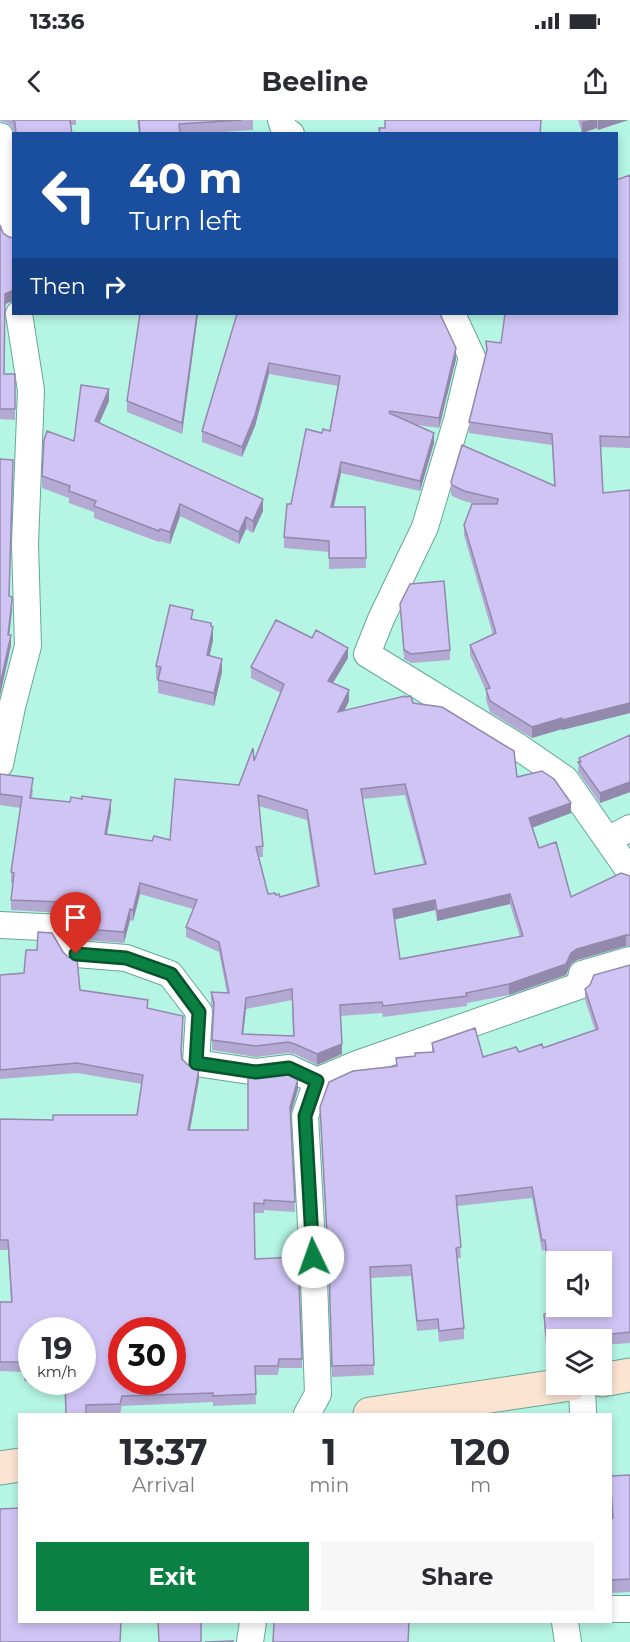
<!DOCTYPE html>
<style>
:root{--surface:#fff;--page:#f7f7f7;--text:#2b2b33;--muted:#7c7c81;--accent:#0b8043}
body{margin:0;font-family:Montserrat,sans-serif;background:var(--page);color:var(--text);height:100vh;display:flex;flex-direction:column;font-size:22px;white-space:nowrap}
*{box-sizing:border-box;margin:0}
p{font-size:20px;color:var(--muted)}
.icon{flex:none;width:33px;height:33px;fill:none;stroke:currentColor;stroke-width:2;stroke-linecap:round;stroke-linejoin:round}
.map{position:relative;flex:1;overflow:hidden}
.details{position:absolute;left:18px;top:1293px;width:594px;height:210px;display:flex;flex-direction:column;background:var(--surface);border-radius:0px;box-shadow:0 3px 9px #0003}
.details>*{flex:none}
.top-card{position:absolute;left:12px;top:12px;width:606px;height:183px;border-radius:0px;box-shadow:0 3px 9px #0003;background:#1a4fa0;color:#fff;overflow:hidden}
.buttons{position:absolute;left:546px;top:1131px;display:grid;gap:12px}
.buttons a{display:grid;place-items:center;width:66px;height:66px;border-radius:0px;background:var(--surface);box-shadow:0 3px 9px #0003;font-size:30px}
.speed{position:absolute;left:18px;top:1197px;display:flex;gap:12px;font-size:30px;font-weight:700;text-align:center}
.speed>*{display:grid;place-content:center;width:78px;height:78px;border-radius:50%;background:var(--surface);box-shadow:0 3px 9px #0003;line-height:1}
.speed small{font-size:15px;font-weight:400}
.speed .limit{border:9px solid #d22;background:#fff;color:#111}
.pin{position:absolute;display:grid;place-items:center;width:51px;height:51px;color:#fff;margin:-62px -26px;border-radius:50% 50% 50% 0;rotate:-45deg;box-shadow:0 0 6px #0007}
.pin .icon{rotate:45deg}
.me{position:absolute;width:66px;margin:-33px;rotate:357deg;stroke-linejoin:round;filter:drop-shadow(0 0 4px #0008)}
.turn{display:flex;align-items:center;gap:21px;height:126px;padding:0 18px;font-size:27px}
.turn .icon{width:78px;height:78px;stroke-width:2.5}
.turn b{display:block;font-size:42px;line-height:51px}
.then{display:flex;align-items:center;height:57px;padding:0 18px;background:#0003;gap:12px;font-size:22px}
.eta{display:flex;justify-content:space-evenly;align-items:center;height:102px;text-align:center}
.eta b{font-size:36px;font-weight:700;line-height:42px}
.action{display:flex;gap:12px;margin-top:auto;padding:12px 18px}
.action a{flex:1;height:69px;border-radius:0px;background:var(--accent);color:#fff;font-size:24px;font-weight:700;line-height:69px;text-align:center}
.action a+a{background:var(--page);color:var(--text)}
.status{display:flex;justify-content:space-between;align-items:center;height:42px;padding:0 30px;background:var(--surface);direction:ltr}
.status svg{height:16px;fill:currentColor}
header{display:flex;justify-content:space-between;align-items:center;height:78px;padding:0 18px;background:var(--surface);font-size:27px;font-weight:700}
.map>svg:first-child{display:block}
.lines{fill:none;stroke-linecap:round;stroke-linejoin:round}
.minor-casing{stroke:#68a796;stroke-width:28}
.secondary-casing{stroke:#68a796;stroke-width:35}
.minor{stroke:#fff;stroke-width:26}
.secondary{stroke:#fce4d3;stroke-width:33}
.wall{fill:#b3a9d3;fill-rule:evenodd}
.shaded-wall{fill:#9289ac}
.building{fill:#d0c4f5;stroke:#9289ac;stroke-width:1.5;fill-rule:evenodd}
.route-casing{stroke:#07532c;stroke-width:15}
.route{stroke:#0b8043;stroke-width:10}
</style>
<div class="status"><b>13:36</b><svg viewBox="0 0 49 12"><path d="M0 12V9h3v3zM5 12V6h3v6zM10 12V3h3v9zM15 12V0h3v12zM26 1h20v11H26zM47 4h2v5h-2z"/></svg></div>
<header><svg class="icon" aria-label="back" viewBox="0 0 24 24"><path d="M15 5l-7 7 7 7"/></svg>Beeline<svg class="icon" aria-label="share" viewBox="0 0 24 24"><path d="M12 15V3M7 8l5-5 5 5M5 13v7h14v-7"/></svg></header>
<div class="map">
<svg width="630" height="1522" viewBox="0 0 630 1522">
<rect width="100%" height="100%" fill="#b5f5e4"/>
<g class="lines">
<!-- minor casing -->
<g class="minor-casing">
<path id="minor" d="M281,0L284,9L291,14
M0,16L14,114
M452,194L472,237L457,300L425,407L381,499L367,534L517,626L565,659L630,752
M0,644L12,587L28,526L25,424L31,270L19,194
M608,720L630,708
M0,805L61,808L76,834L126,838L170,854L199,892L196,943L256,952L289,948L317,961
M582,1264L583,1294
M307,1294L318,1274L314,1160L305,996L317,961L357,944L579,866L582,854L630,840
M610,1489H630
M565,1502L568,1522
M250,1522L253,1502"/>
</g>
<!-- secondary casing -->
<g class="secondary-casing">
<path id="secondary" d="M602,1260L630,1255
M370,1294L571,1264
M0,1348L20,1345"/>
</g>
<!-- minor -->
<use href="#minor" class="minor"/>
<!-- secondary -->
<use href="#secondary" class="secondary"/>
</g>
<!-- wall -->
<path class="wall" d="M0,0H76V5H70L72,14H15L11,6L5,2L0,1Z
M137,0H253V10L192,14H139Z
M578,0H628L598,10L597,8L582,13Z
M630,55V328L601,327L603,373L630,370V593L562,610V609L532,618L490,592L486,580V571L470,535V525L493,515L464,415V405L476,384L464,381L452,376L451,373V362L554,366L552,325L469,313V302L486,233V221L501,223Z
M0,105L3,113L9,117L5,184L4,254H15V300L0,299Z
M140,194H198L182,314L127,292V281Z
M237,194L456,239L439,308L418,305L434,323L420,371L341,353L334,387H365L366,448L329,449V432L284,428V417L291,384L322,313L330,311L338,266L269,254L255,306L242,337L202,322V311Z
M109,281L99,303L263,391L253,413L246,409L239,424L180,396L170,424L160,421L159,422L94,398V392L69,383V378L42,368V356L74,321Z
M400,484L450,530V540L411,543L404,539Z
M193,499L211,506L213,520L209,536L222,552L214,586L158,573V560L156,559V546Z
M348,538L333,563L349,581L344,591L406,577L517,657L571,693L532,707L539,728L571,777L630,756V826H626L577,840L571,844L566,855L509,875L467,883V886L383,897L382,893L340,896L342,934L317,945L295,934L288,933L256,937L212,930L213,891L211,883V872L227,873L219,832L186,817V807L193,789L140,774L133,801L130,800L124,823L85,820L74,800L68,795L62,793L11,790V780L13,763H11V752L21,688L0,685V654L33,669L32,678L111,691L107,714L152,721L170,720L239,665L254,641L281,573L251,558V547ZM405,675L424,745L375,754L363,679ZM259,686L307,700L317,767L280,777L276,775L268,774L259,737H263V726ZM510,784L520,817L400,839L395,799L435,790L437,801ZM292,880L293,916L243,914L246,889Z
M630,615V672L600,683L578,652L579,638Z
M630,845V1223L602,1225V1220H556V1225L546,1226L544,1204V1194L553,1192L545,1130L542,1131L532,1078L457,1086L461,1138H457L464,1208V1219L439,1222L438,1209L417,1211L411,1156L370,1158L374,1255L332,1257L329,1159L320,987L396,946V938L415,936L432,932V923L483,937L543,928L595,910L585,880V869Z
M0,855L80,870L148,889L183,906L181,935L182,939L199,959L190,1010H248L298,969L290,995L295,1092L264,1090V1093H254L255,1139L302,1239V1248H279L278,1255H255L256,1284L213,1286V1282L122,1286L120,1294H66L65,1263L24,1261V1252L0,1251V1182H11L8,1130H0V999L53,1000L137,995L142,964L77,953L0,959ZM32,1210L82,1262H32Z
M630,1355V1472L610,1473V1399L613,1398L610,1372V1356Z"/>
<!-- shaded-wall -->
<path class="shaded-wall" d="M589,0H597V8L582,13V2Z
M598,0H628L598,10Z
M14,170V181L5,184V174Z
M197,194H198L182,314V303Z
M456,228V239L439,308V298Z
M269,243V254L255,306L242,337V327Z
M109,269V281L95,313V301Z
M434,313V323L420,371V361Z
M341,342V353L331,398V387Z
M263,379V391L253,413V401Z
M180,384V396L170,424V412Z
M246,397V409L239,424V412Z
M12,480V491L8,526V515Z
M211,503V514L213,507V520L207,548V535Z
M11,515V526L0,576V565Z
M348,528V538L328,571V561Z
M222,539V552L214,586V573Z
M349,570V581L338,603V592Z
M630,583V593L562,610V600Z
M562,598V609L532,618V607Z
M630,662V672L600,683V673Z
M111,680V691L105,724V714Z
M571,683V693L529,709V698Z
M140,763V774L133,801V790Z
M510,774V784L437,801V791Z
M435,780V790L393,800V789Z
M130,789V800L124,823V812Z
M626,815V826L577,840L571,844L566,855L509,875V864L571,833L577,829Z
M246,878V889L242,925V914Z
M342,924V934L317,945V934Z
M199,949V959L188,1020V1010Z
M298,959V969L290,997V987Z"/>
<!-- building -->
<path class="building" d="M13,0H70L72,14H16L15,3Z
M139,0H242L179,4L180,14H140Z
M385,0H541L540,14H378L380,13L379,8H385Z
M630,55V317L600,316L603,373L630,370V583L562,600V598L532,607L490,581L486,569L490,568L470,525L496,513L464,405L472,384H497L498,379L464,371L452,365L451,362L462,325L555,366L552,314L469,302L487,230L486,221L501,223L505,194H616V60Z
M0,105L3,113L9,117L14,118V170L5,174L4,254H15V289H0Z
M140,194H197L182,303L127,281Z
M237,194H440L456,228L439,298L390,291L389,293L434,313L420,361L341,342L331,387H365L366,438H329V421L284,417L287,384H291L306,309L322,313L323,309L330,311L340,256L269,243L255,295L242,327L202,311Z
M81,265L109,269L95,301L263,379L253,401L246,397L239,412L180,384L170,412L160,409L159,411L94,386L96,381L69,371L70,366L42,356L44,320L47,311L74,321Z
M0,339L13,340L9,476L12,477V480L8,515H11L0,565Z
M444,461L450,530L411,534L404,530L400,484L410,464Z
M170,485L193,490L191,499L211,503V506L213,507L207,535L222,539L214,573L158,560L161,547L156,546Z
M276,500L312,518L316,510L348,528L328,561L349,570L338,592L405,576L406,577L411,576L413,583L442,587L514,631L517,657L542,651L554,659L571,683L529,698L539,728L556,722L571,777L621,753L630,756V815H626L577,829L571,833L566,844L509,864L466,873L467,876L383,886L382,882L340,885L342,924L317,934L295,924L288,922L256,926L212,920L214,882L211,872L229,873L219,822L186,807L197,780L140,763L133,790L130,789L124,812L85,809L74,789L68,784L62,782L11,780L14,753L11,752L22,677L0,674V654L33,658L30,678L70,682L71,677L82,679V676L111,680L105,714L152,721L154,716L170,720L175,659L239,665L253,628L254,641L284,564L251,547ZM405,664L426,744L375,754L361,669ZM258,675L307,690L319,766L280,777L279,774L276,775L275,773L268,774L256,727L263,726ZM510,774L523,816L400,839L393,789L435,780L437,791ZM292,869L294,916L242,914L246,878Z
M630,615V662L600,673L578,642H581L579,638Z
M38,812L52,813L63,832L68,837L77,839L80,870L148,880L147,888L183,896L181,932L182,939L188,945L199,949L188,1010H248V956L258,957L287,954L298,959L290,987L295,1082L264,1080V1084L254,1083L255,1139L298,1137L302,1239H279L278,1246H255L256,1274L213,1276V1273L122,1276L120,1284L86,1285V1294H66L65,1262H82V1210H32V1252H24L25,1242H0V1182H12L8,1120H0V999L53,1000V995H137L143,955L77,943L0,950V855L24,853L26,830H37ZM122,1210H172V1262H122Z
M630,845V1212L602,1215L601,1211L579,1214V1211L546,1216L544,1194L554,1192L545,1120H542L532,1067L456,1076L461,1127L456,1128L464,1208L439,1211L438,1199L417,1201L411,1145L370,1147L374,1245L332,1246L329,1149L320,987L329,962L353,951L397,946L396,938L415,936V933L434,932L432,923L475,908L483,937L516,927L519,932L542,924L543,928L598,909L585,869L590,865L594,855ZM556,1142H602V1186H556Z
M630,1355V1459L610,1460V1399L613,1398L610,1356Z
M20,1388V1502H121L120,1522H0V1389Z
M158,1502H201V1522H159Z
M274,1502H409L408,1522H273Z
M233,1521V1522H205Z"/>
<g class="lines">
<!-- route casing -->
<g class="route-casing">
<path id="route" d="M76,834L126,838L171,854L199,892L196,943L256,952L289,948L317,961L305,996L313,1137"/>
</g>
<!-- route -->
<use href="#route" class="route"/>
</g>
</svg>
<div class="buttons">
<a><svg class="icon" aria-label="sound" viewBox="0 0 24 24"><path d="M4 9h4l5-4v14l-5-4H4zM17 9q2 3 0 6"/></svg></a>
<a><svg class="icon" aria-label="layers" viewBox="0 0 24 24"><path d="M12 4l9 5-9 5-9-5zM3 14l9 5 9-5"/></svg></a>
</div>
<div class="speed"><div>19<small>km/h</small></div><div class="limit">30</div></div>
<div class="pin" style="left:76px;top:834px;background:#d93025"><svg class="icon" aria-label="arrive" viewBox="0 0 24 24"><path d="M6 21V4h12l-3 4 3 4H6"/></svg></div>
<svg class="me" style="left:313px;top:1137px" viewBox="-20 -20 40 40"><circle r="19" fill="#fff"/><path d="M0-13L10 11 0 6-10 11z" fill="#0b8043"/></svg>
<div class="top-card">
<div class="turn"><svg class="icon" aria-label="left" viewBox="0 0 24 24"><path d="M17 20v-9H6M10 6l-5 5 5 5"/></svg><div><b>40 m</b>Turn left</div></div>
<div class="then">Then<svg class="icon" aria-label="right" viewBox="0 0 24 24"><path d="M7 20v-9h11M14 6l5 5-5 5"/></svg></div>
</div>
<section class="details">
<div class="eta">
<div><b>13:37</b><p>Arrival</p></div>
<div><b>1</b><p>min</p></div>
<div><b>120</b><p>m</p></div>
</div>
<div class="action"><a>Exit</a><a>Share</a></div>
</section>
</div>
